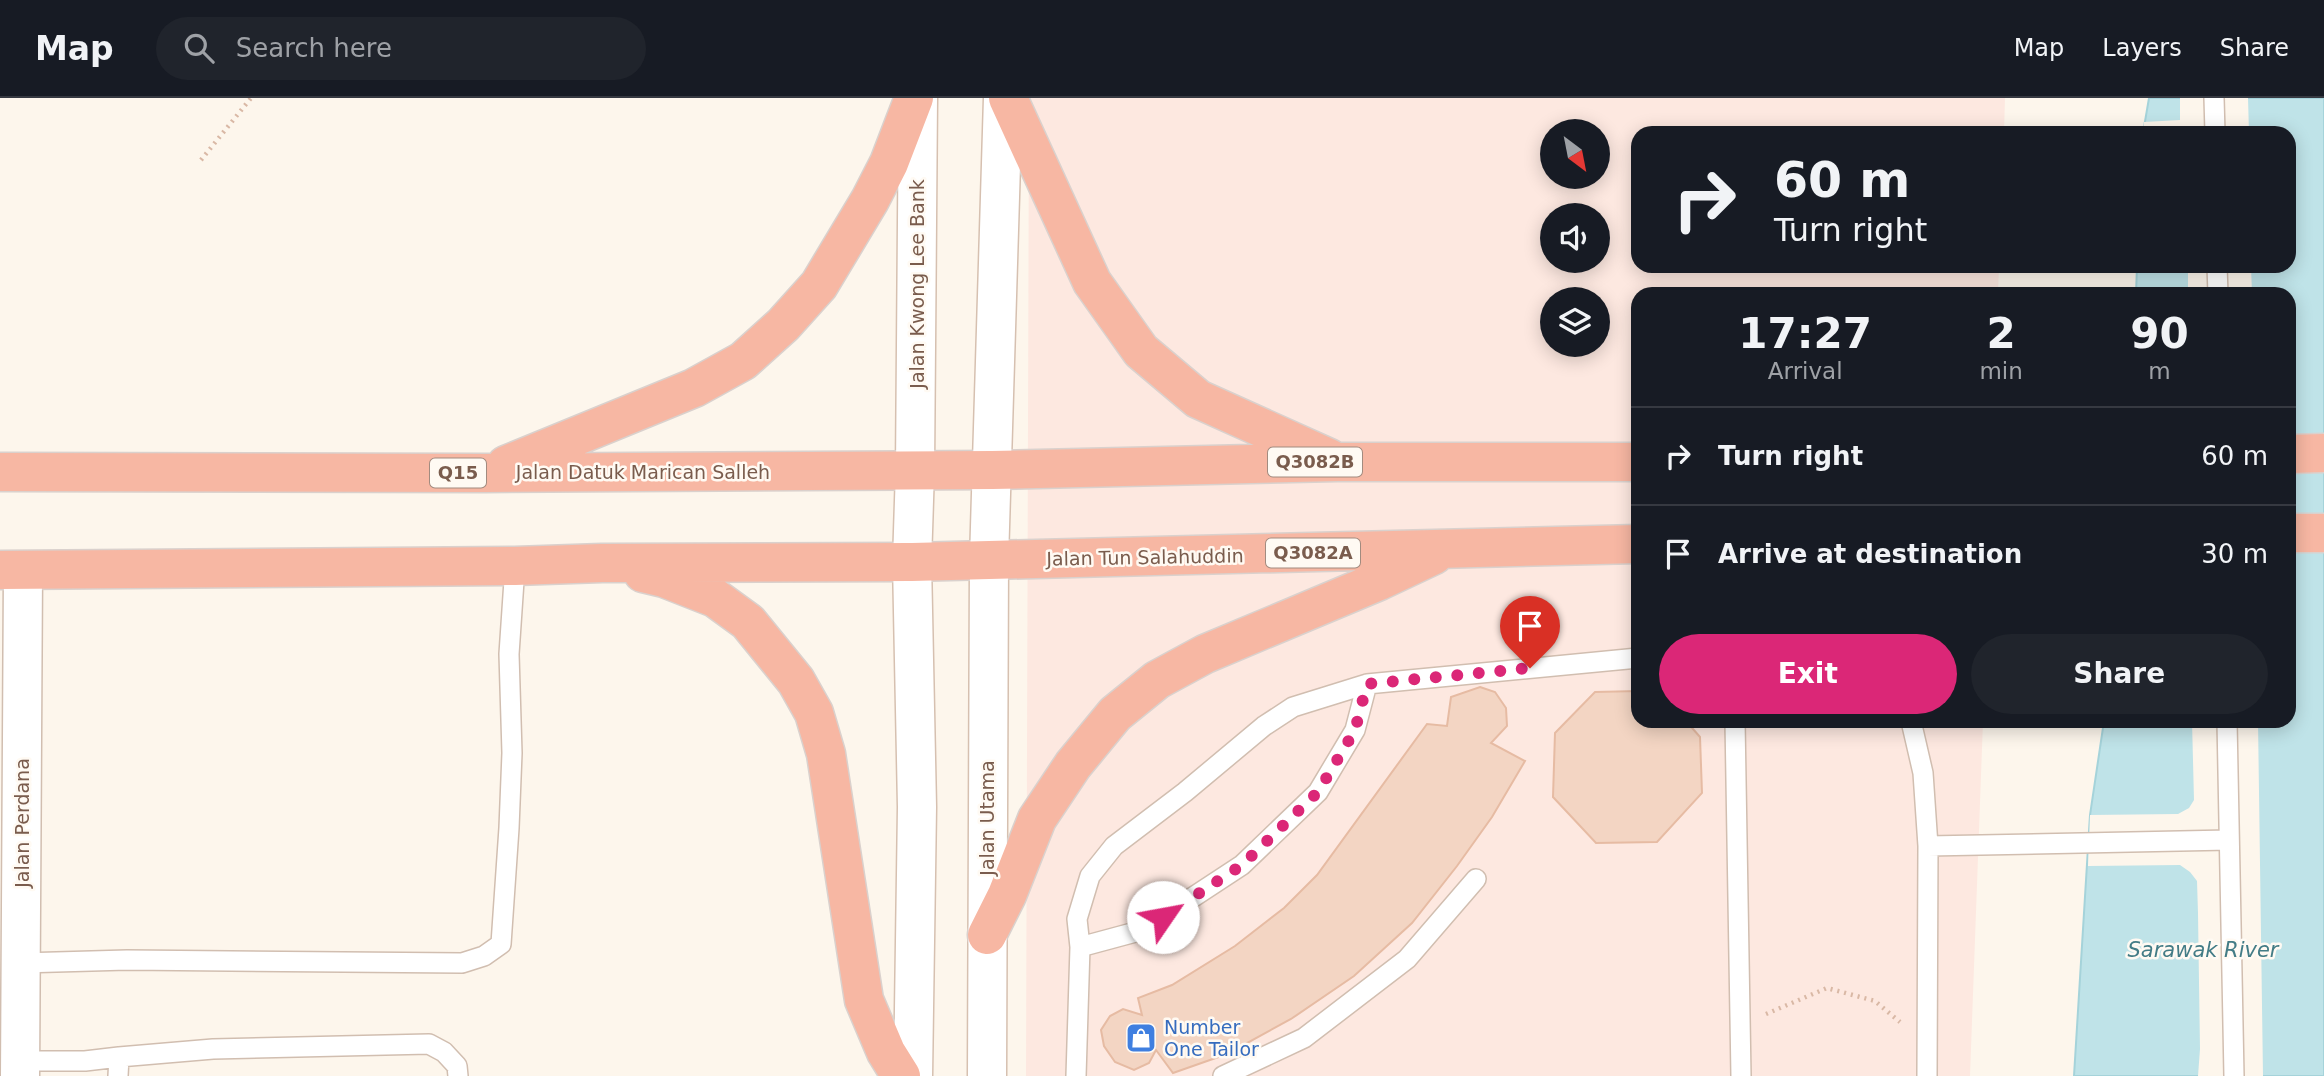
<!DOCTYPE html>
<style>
:root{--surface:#171b24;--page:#20242c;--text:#f1f3f6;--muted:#9ea1a6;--line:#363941;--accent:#db2777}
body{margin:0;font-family:"DejaVu Sans",sans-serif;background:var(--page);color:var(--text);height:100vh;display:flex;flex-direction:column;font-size:26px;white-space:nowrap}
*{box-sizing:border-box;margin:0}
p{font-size:23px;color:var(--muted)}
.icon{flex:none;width:38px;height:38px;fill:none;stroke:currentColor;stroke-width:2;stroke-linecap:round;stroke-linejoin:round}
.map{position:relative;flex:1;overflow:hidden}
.details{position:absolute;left:1631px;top:189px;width:665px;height:441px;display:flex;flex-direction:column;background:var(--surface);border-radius:21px;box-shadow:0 4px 18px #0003}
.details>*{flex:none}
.hud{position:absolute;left:1631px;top:28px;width:665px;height:147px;border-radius:21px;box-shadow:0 4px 18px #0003;background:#171b24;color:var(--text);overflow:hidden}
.needle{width:46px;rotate:148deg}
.tools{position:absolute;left:1540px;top:21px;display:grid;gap:14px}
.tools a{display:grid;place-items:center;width:70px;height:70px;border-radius:50%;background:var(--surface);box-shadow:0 4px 18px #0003;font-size:35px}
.pin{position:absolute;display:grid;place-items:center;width:60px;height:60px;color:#fff;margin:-72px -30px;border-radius:50% 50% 50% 0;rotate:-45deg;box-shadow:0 0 7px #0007}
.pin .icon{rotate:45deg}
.me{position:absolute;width:77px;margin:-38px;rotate:57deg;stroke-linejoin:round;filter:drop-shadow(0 0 5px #0008)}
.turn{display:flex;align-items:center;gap:24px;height:147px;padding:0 28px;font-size:32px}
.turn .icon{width:91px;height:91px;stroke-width:2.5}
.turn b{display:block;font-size:49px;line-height:60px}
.eta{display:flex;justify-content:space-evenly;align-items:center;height:119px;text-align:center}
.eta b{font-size:42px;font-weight:700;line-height:49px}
.button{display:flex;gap:14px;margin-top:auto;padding:14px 28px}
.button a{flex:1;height:80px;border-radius:42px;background:var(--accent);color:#fff;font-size:28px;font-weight:700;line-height:80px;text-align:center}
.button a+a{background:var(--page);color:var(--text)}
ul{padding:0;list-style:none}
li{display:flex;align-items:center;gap:21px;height:98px;padding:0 28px;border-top:2px solid var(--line)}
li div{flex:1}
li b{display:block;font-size:26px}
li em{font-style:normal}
header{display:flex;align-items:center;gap:42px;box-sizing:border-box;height:98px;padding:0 35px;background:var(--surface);border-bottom:2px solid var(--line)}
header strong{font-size:33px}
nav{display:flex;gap:38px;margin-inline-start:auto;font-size:24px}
.search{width:490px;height:63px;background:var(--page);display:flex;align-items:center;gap:18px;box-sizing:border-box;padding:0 24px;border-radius:38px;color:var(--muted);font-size:26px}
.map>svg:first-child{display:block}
.commercial{fill:#fde8e0;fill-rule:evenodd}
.water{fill:#bfe3e8;stroke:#a5d3da;stroke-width:2}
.pier{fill:#fdf6ec}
.building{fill:#f3d5c3;stroke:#e6bba3;stroke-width:2}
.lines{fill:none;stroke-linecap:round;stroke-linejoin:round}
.lane-casing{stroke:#d1beb0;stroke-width:22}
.street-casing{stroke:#d1beb0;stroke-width:41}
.secondary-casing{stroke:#d6c0b0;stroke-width:41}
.highway-casing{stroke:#dad1cd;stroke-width:41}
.path{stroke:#d9b8a5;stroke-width:4.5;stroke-dasharray:2 5;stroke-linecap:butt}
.lane{stroke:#fff;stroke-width:19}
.street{stroke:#fff;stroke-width:38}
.secondary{stroke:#fff;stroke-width:38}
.highway{stroke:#f7b7a3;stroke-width:38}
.route{stroke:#db2777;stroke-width:12;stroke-dasharray:0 21.6}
.labels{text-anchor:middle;stroke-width:5;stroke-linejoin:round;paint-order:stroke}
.shield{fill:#fffaf3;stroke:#a28b7f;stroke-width:2}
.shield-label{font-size:18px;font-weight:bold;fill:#7a5c4d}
.street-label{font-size:19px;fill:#7a5c4d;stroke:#fffaf3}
.shop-label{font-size:19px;fill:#366cbe;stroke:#fffaf3;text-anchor:start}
.water-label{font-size:21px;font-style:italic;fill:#437c86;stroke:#fffaf3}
</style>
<header>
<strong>Map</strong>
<div class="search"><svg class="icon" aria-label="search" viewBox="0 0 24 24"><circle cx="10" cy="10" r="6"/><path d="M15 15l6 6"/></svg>Search here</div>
<nav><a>Map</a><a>Layers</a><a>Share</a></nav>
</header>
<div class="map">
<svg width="2324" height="978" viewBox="0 0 2324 978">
<rect width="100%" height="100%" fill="#fdf6ec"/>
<!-- commercial -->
<path class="commercial" d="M1029,0H2005L2004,35H1638V168H1999L1998,196H1638V623H1983L1970,978H1026ZM1552,33H1598V79H1552ZM1552,117H1598V163H1552ZM1552,201H1598V247H1552Z"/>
<!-- water -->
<path class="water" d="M2149,0H2324V978H2074L2090,717L2104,623H2289V196H2136L2137,168H2289V35H2143Z"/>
<!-- pier -->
<path class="pier" d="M2180,0H2248L2249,35H2143L2144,24L2180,22Z
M2188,168H2251L2252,196H2188Z
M2192,623H2258L2263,978H2198L2200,951L2198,815L2197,783L2190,774L2180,767L2088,768L2090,717L2178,716L2189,710L2194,702Z"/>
<!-- building -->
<path class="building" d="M1480,589L1495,594L1506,610L1507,628L1491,645L1525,663L1492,719L1457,768L1412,825L1354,878L1291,921L1227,956L1173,975L1156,952L1149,965L1134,972L1115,964L1104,948L1101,932L1110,918L1123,911L1142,917L1138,900L1172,887L1235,848L1284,810L1317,777L1427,626L1447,628L1451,599Z
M1638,593V623H1686L1700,639L1702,695L1657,744L1596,745L1553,699L1555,635L1595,594Z"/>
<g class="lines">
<!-- lane casing -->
<g class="lane-casing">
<path id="lane" d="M2214,0L2215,35
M2217,168L2218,196
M1735,623L1741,978
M1911,623L1923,675L1928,748L1927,978
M2227,623L2234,978
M1928,748L2229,742
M1080,849L1143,832L1242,767L1318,694L1355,632L1367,586
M21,865L127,862L462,865L484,858L501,846L509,730L512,655L509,556L515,468
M119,959L213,951L429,946L444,954L457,968L458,978
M21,963H85L119,959L118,978
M1076,978L1080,849L1077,821L1090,778L1114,748L1185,694L1264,628L1293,609L1367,586L1638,560
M1223,978L1304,940L1407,861L1476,781"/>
</g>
<!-- street casing -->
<g class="street-casing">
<path id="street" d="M20,978L23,473"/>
</g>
<!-- secondary casing -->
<g class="secondary-casing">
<path id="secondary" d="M913,978L917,709L912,464L915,372L918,0
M987,978L989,462L1003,0"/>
</g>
<!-- highway casing -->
<g class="highway-casing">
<path id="highway" d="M1008,0L1092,184L1141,253L1198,301L1329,360
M2289,356L2324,355
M506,367L694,290L743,263L783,227L819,187L870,102L889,65L914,0
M0,374L485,375L992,372L1337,364H1638
M2289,435H2324
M0,472L515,468L602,465L912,464L1638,446
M643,475L664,480L715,500L748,524L796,583L814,615L826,656L864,902L886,954L901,978
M987,837L1007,797L1037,721L1073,667L1115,616L1157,582L1205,556L1379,483L1434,457"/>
</g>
<!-- path -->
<path class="path" d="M201,62L251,0
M1766,916L1827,890L1875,903L1900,924"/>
<!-- lane -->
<use href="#lane" class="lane"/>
<!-- street -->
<use href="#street" class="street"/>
<!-- secondary -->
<use href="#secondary" class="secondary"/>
<!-- highway -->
<use href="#highway" class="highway"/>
</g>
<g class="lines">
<!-- route -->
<path class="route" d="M1163,819L1242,767L1318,694L1355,632L1367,586L1530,570"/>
</g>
<!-- icons -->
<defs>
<g id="shop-square" transform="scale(1.575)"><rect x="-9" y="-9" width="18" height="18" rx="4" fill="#3f7fe0" stroke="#fffaf3"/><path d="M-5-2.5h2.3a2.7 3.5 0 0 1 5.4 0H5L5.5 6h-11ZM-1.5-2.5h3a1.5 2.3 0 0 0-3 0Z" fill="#fff"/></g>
</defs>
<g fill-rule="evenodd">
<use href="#shop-square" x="1141" y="940"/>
</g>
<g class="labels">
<!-- shield labels -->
<g class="shield">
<rect x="1268" y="349.5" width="94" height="29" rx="5"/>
<rect x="430" y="360.5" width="56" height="29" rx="5"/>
<rect x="1266" y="440.5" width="94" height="29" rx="5"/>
</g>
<g class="shield-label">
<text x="1315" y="370">Q3082B</text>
<text x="458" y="381">Q15</text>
<text x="1313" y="461">Q3082A</text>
</g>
<!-- street labels -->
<g class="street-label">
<text transform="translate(917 186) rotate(-90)" y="7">Jalan Kwong Lee Bank</text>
<text x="643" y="381">Jalan Datuk Marican Salleh</text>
<text transform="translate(1145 459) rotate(-1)" y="7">Jalan Tun Salahuddin</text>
<text transform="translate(987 720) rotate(-90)" y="7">Jalan Utama</text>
<text transform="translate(22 725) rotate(-90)" y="7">Jalan Perdana</text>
</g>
<!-- shop labels -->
<g class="shop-label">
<text x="1164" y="936">Number<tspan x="1164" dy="22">One Tailor</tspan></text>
</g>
<!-- water labels -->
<g class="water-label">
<text x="2203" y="859">Sarawak River</text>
</g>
</g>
</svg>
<div class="tools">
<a><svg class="needle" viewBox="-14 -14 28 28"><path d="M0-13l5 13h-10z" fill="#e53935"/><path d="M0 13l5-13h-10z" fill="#9ea1a6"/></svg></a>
<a><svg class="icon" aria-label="sound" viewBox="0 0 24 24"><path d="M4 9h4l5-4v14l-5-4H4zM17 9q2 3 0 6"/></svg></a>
<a><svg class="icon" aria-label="layers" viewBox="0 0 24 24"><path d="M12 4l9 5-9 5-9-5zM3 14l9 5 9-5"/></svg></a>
</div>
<div class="pin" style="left:1530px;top:570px;background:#d93025"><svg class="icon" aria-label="arrive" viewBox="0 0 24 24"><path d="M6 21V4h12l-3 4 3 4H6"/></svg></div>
<svg class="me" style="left:1163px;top:819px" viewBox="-20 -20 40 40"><circle r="19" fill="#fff"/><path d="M0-13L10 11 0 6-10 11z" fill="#db2777"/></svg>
<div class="hud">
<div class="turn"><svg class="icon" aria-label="right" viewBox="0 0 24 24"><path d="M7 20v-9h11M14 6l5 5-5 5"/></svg><div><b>60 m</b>Turn right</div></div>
</div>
<section class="details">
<div class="eta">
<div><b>17:27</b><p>Arrival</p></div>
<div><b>2</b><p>min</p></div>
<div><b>90</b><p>m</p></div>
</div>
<ul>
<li><svg class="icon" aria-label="right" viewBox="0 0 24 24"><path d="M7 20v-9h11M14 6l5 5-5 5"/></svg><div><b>Turn right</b></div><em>60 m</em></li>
<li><svg class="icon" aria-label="arrive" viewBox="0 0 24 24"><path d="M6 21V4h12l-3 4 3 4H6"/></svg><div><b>Arrive at destination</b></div><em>30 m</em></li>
</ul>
<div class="button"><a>Exit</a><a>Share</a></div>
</section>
</div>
